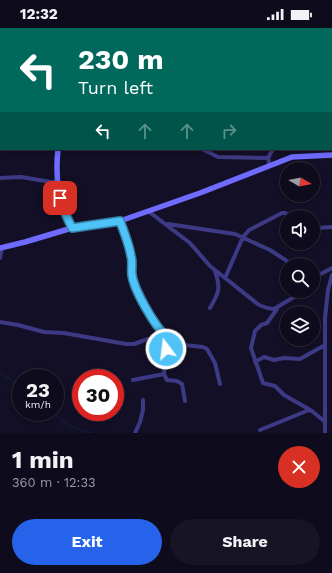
<!DOCTYPE html>
<meta charset="utf-8">
<style>
:root{--surface:#0e0b1c;--page:#171425;--text:#f1f3f6;--muted:#9b9ba3;--line:#2e2b3b;--accent:#2563eb}
body{margin:0;font-family:"Work Sans",sans-serif;background:var(--page);color:var(--text);height:100vh;display:flex;flex-direction:column;font-size:15px;white-space:nowrap}
*{box-sizing:border-box;margin:0}
p{font-size:13px;color:var(--muted)}
.icon{flex:none;width:22px;height:22px;fill:none;stroke:currentColor;stroke-width:2;stroke-linecap:round;stroke-linejoin:round}
.map{position:relative;height:405px;overflow:hidden}
.side{display:flex;flex-direction:column;background:var(--surface);flex:1}
.side>*{flex:none}
.hud{position:absolute;left:0px;top:0px;width:332px;height:122px;box-shadow:0 2px 6px #0003,0 0 0 1px var(--line);background:#00695c;color:#fff;overflow:hidden}
.needle{width:26px;rotate:100deg}
.buttons{position:absolute;left:280px;top:134px;display:grid;gap:8px}
.buttons a{display:grid;place-items:center;width:40px;height:40px;border-radius:50%;background:var(--surface);box-shadow:0 2px 6px #0003,0 0 0 1px var(--line);font-size:20px}
.speed{position:absolute;left:12px;top:341px;display:flex;gap:8px;font-size:20px;font-weight:700;text-align:center}
.speed>*{display:grid;place-content:center;width:52px;height:52px;border-radius:50%;background:var(--surface);box-shadow:0 2px 6px #0003,0 0 0 1px var(--line);line-height:1}
.speed small{font-size:10px;font-weight:400}
.speed .limit{border:6px solid #d22;background:#fff;color:#111}
.pin{position:absolute;display:grid;place-items:center;width:34px;height:34px;color:#fff;margin:-17px;border-radius:8px;box-shadow:0 2px 6px #0006}
.me{position:absolute;width:44px;margin:-22px;rotate:345deg;stroke-linejoin:round;filter:drop-shadow(0 0 3px #0008)}
.turn{display:flex;align-items:center;gap:14px;height:84px;padding:0 12px;font-size:18px}
.turn .icon{width:52px;height:52px;stroke-width:2.5}
.turn b{display:block;font-size:28px;line-height:34px}
.lanes{display:flex;align-items:center;height:38px;padding:0 12px;background:#0003;justify-content:center;gap:20px;direction:ltr}
.lanes .off{opacity:.35}
.round{display:grid;place-items:center;flex:none;width:42px;height:42px;border-radius:21px;background:var(--page)}
.summary{display:flex;align-items:center;justify-content:space-between;height:68px;padding:0 12px}
h1{font-size:24px;font-weight:700;line-height:30px}
.action{display:flex;gap:8px;margin-top:auto;padding:8px 12px}
.action a{flex:1;height:46px;border-radius:24px;background:var(--accent);color:#fff;font-size:16px;font-weight:700;line-height:46px;text-align:center}
.action a+a{background:var(--page);color:var(--text)}
.status{display:flex;justify-content:space-between;align-items:center;height:28px;padding:0 20px;background:var(--surface);direction:ltr}
.status svg{height:11px;fill:currentColor}
.map>svg:first-child{display:block}
.lines{fill:none;stroke-linecap:round;stroke-linejoin:round}
.stream{stroke:#0c2248;stroke-width:1}
.street{stroke:#3d3a85;stroke-width:4}
.secondary{stroke:#6f6bff;stroke-width:5.5}
.route-casing{stroke:#337fa1;stroke-width:10}
.route{stroke:#4fc3f7;stroke-width:7}
</style>
<div class="status"><b>12:32</b><svg viewBox="0 0 49 12"><path d="M0 12V9h3v3zM5 12V6h3v6zM10 12V3h3v9zM15 12V0h3v12zM26 1h20v11H26zM47 4h2v5h-2z"/></svg></div>
<div class="map">
<svg width="332" height="405" viewBox="0 0 332 405">
<rect width="100%" height="100%" fill="#130f26"/>
<g class="lines">
<!-- stream -->
<path class="stream" d="M0,345L13,354L21,366
M49,384L57,388L71,399L91,405"/>
<!-- street -->
<path class="street" d="M277,0L279,1
M98,1V0
M284,1L285,0
M331,22H332
M331,96L332,98
M202,121L218,129L268,130
M270,138L268,130L273,121
M0,150L21,149L51,154H57
M148,183L190,215L210,238L215,242L259,277L267,280L274,281L294,269L300,263
M120,193L131,227L133,251L141,271L151,288L161,303L167,309L184,317L203,319L207,321L215,335L220,356
M168,196L235,206L270,222L293,237
M313,201L318,200L332,199
M0,230L2,219
M225,250L243,209L249,202L282,185H285L292,189
M313,250L332,240
M210,280C219,265 221,260 215,243
M277,281L267,295L261,297L255,303L251,320L263,355L275,358L284,367L312,383
M0,294L18,297L44,304L64,305L126,316H134L148,311L167,309L164,346L167,352L177,353L182,356L185,373
M255,334L264,329L274,332L284,330L300,331L325,317
M133,352L164,346
M260,402L309,382L312,383L324,393
M135,405L140,394L143,382V372
M325,405V290L328,262L332,247"/>
<!-- secondary -->
<path class="secondary" d="M38,0V1
M58,121C55,151 58,173 72,200
M0,220L25,214L72,200L99,197L120,193L200,165L292,129L332,127"/>
</g>
<g class="lines">
<!-- route casing -->
<g class="route-casing">
<path id="route" d="M60,170L66,187L72,200L120,193C124,204 129,216 131,228C133,234 131,241 132,247C134,262 155,299 167,309L166,321"/>
</g>
<!-- route -->
<use href="#route" class="route"/>
</g>
</svg>
<div class="buttons">
<a><svg class="needle" viewBox="-14 -14 28 28"><path d="M0-13l5 13h-10z" fill="#e53935"/><path d="M0 13l5-13h-10z" fill="#9b9ba3"/></svg></a>
<a><svg class="icon" aria-label="sound" viewBox="0 0 24 24"><path d="M4 9h4l5-4v14l-5-4H4zM17 9q2 3 0 6"/></svg></a>
<a><svg class="icon" aria-label="search" viewBox="0 0 24 24"><circle cx="10" cy="10" r="6"/><path d="M15 15l6 6"/></svg></a>
<a><svg class="icon" aria-label="layers" viewBox="0 0 24 24"><path d="M12 4l9 5-9 5-9-5zM3 14l9 5 9-5"/></svg></a>
</div>
<div class="speed"><div>23<small>km/h</small></div><div class="limit">30</div></div>
<div class="pin" style="left:60px;top:170px;background:#d93025"><svg class="icon" aria-label="arrive" viewBox="0 0 24 24"><path d="M6 21V4h12l-3 4 3 4H6"/></svg></div>
<svg class="me" style="left:166px;top:321px" viewBox="-20 -20 40 40"><circle r="17" fill="#4fc3f7" stroke="#fff" stroke-width="3"/><path d="M0-11L8 9 0 5-8 9z" fill="#fff"/></svg>
<div class="hud">
<div class="turn"><svg class="icon" aria-label="left" viewBox="0 0 24 24"><path d="M17 20v-9H6M10 6l-5 5 5 5"/></svg><div><b>230 m</b>Turn left</div></div>
<div class="lanes"><svg class="icon" aria-label="left" viewBox="0 0 24 24"><path d="M17 20v-9H6M10 6l-5 5 5 5"/></svg><svg class="icon off" aria-label="ahead" viewBox="0 0 24 24"><path d="M12 20V5M6 11l6-6 6 6"/></svg><svg class="icon off" aria-label="ahead" viewBox="0 0 24 24"><path d="M12 20V5M6 11l6-6 6 6"/></svg><svg class="icon off" aria-label="right" viewBox="0 0 24 24"><path d="M7 20v-9h11M14 6l5 5-5 5"/></svg></div>
</div>
</div>
<section class="side">
<div class="summary"><div><h1>1 min</h1><p>360 m · 12:33</p></div><a class="round" style="background:#d93025;color:#fff"><svg class="icon" aria-label="close" viewBox="0 0 24 24"><path d="M6 6l12 12M18 6L6 18"/></svg></a></div>
<div class="action"><a>Exit</a><a>Share</a></div>
</section>
